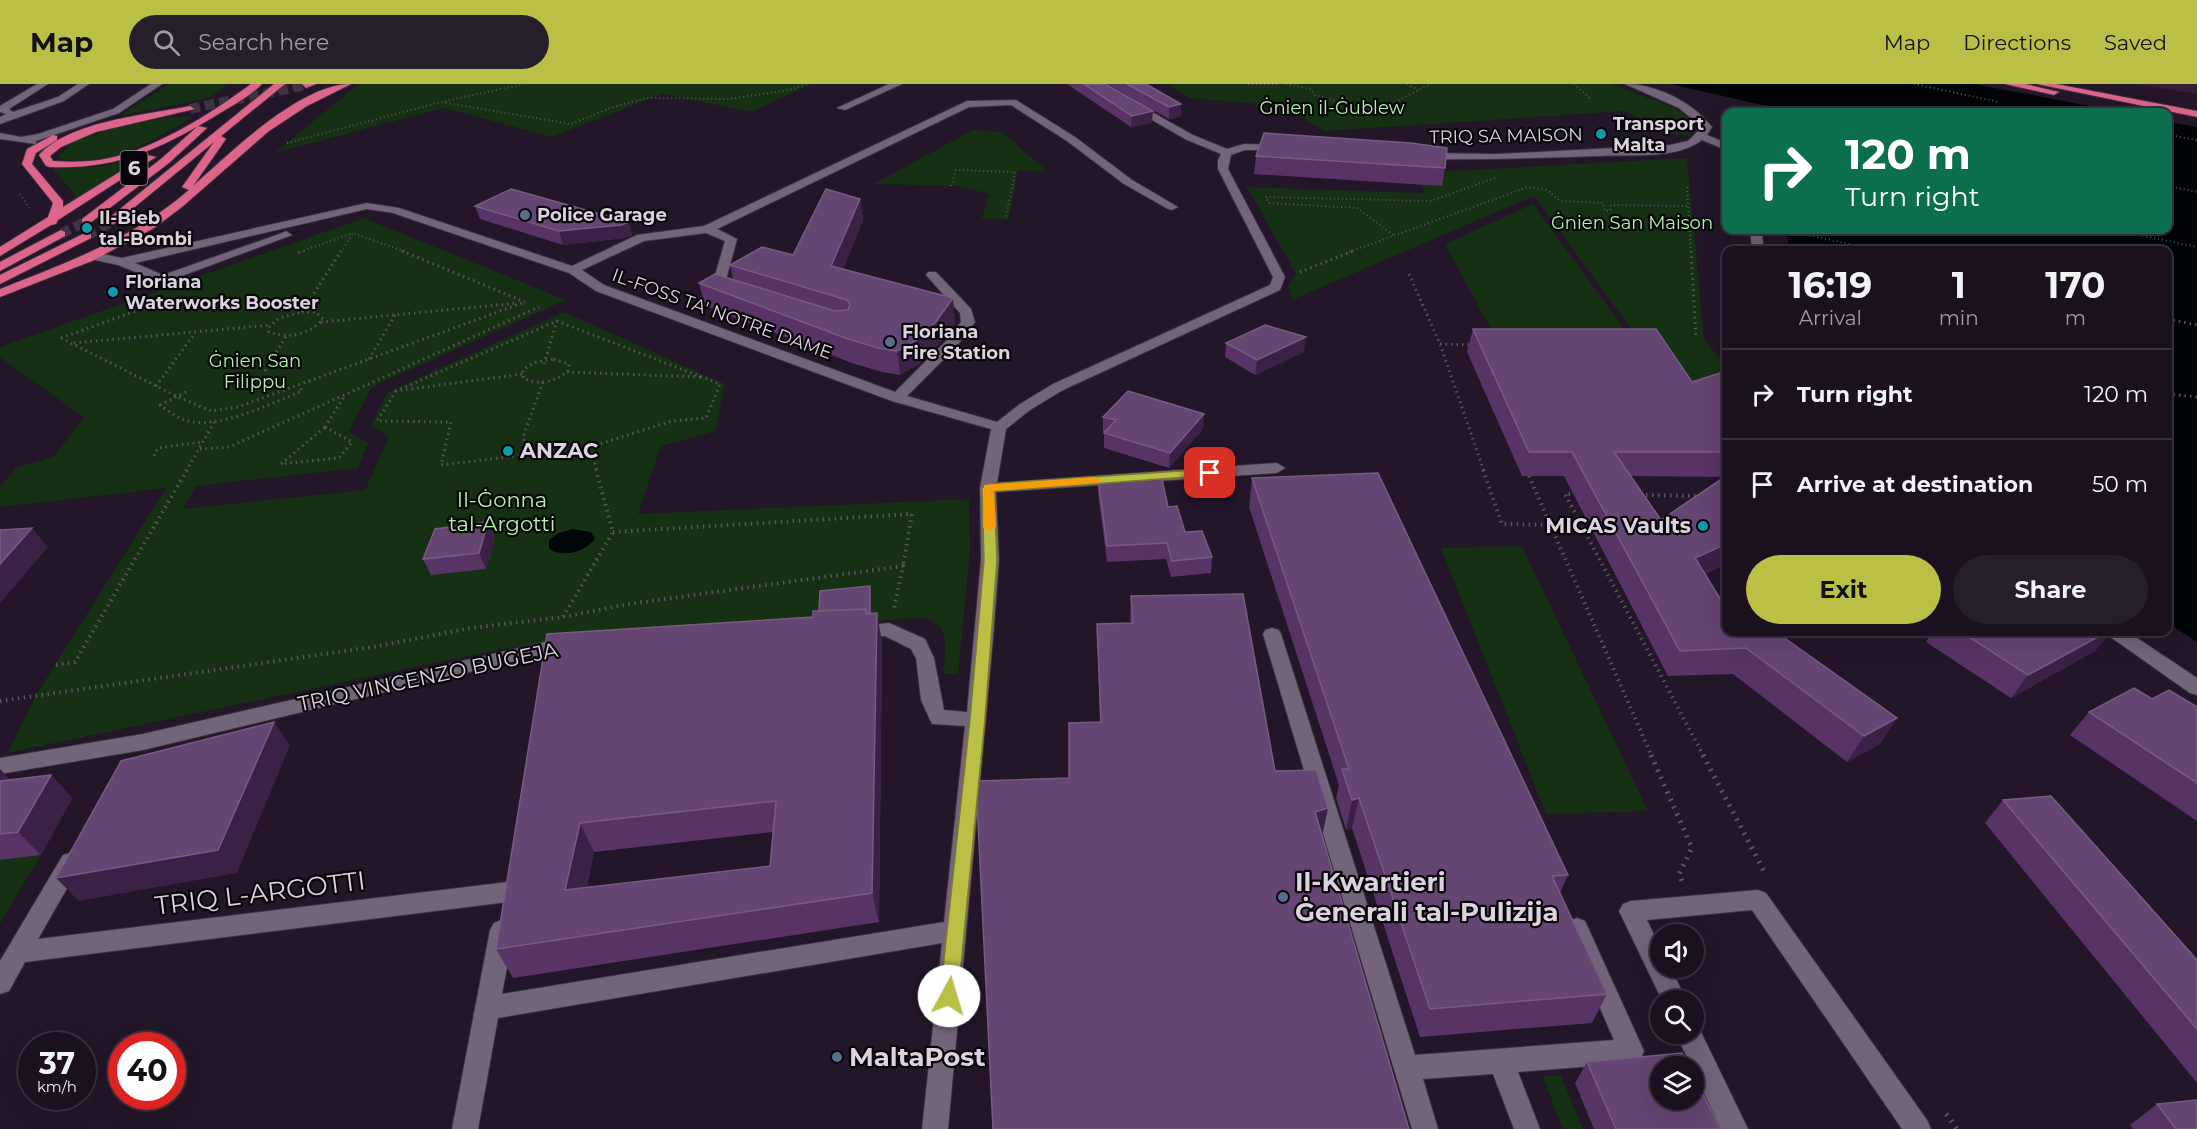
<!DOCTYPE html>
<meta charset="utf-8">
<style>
:root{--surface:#1a101e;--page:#271e2b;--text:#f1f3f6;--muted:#9f9da4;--line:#38303c;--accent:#bac045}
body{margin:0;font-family:Montserrat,sans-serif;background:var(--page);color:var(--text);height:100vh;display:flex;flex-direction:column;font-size:22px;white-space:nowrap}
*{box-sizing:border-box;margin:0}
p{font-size:20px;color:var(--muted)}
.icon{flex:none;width:33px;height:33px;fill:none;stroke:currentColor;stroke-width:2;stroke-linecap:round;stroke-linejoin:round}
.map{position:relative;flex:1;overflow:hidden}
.sheet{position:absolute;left:1722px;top:162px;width:450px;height:390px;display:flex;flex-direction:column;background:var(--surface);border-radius:12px;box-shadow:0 6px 24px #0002,0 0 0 2px var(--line)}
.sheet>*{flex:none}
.banner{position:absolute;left:1722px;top:24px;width:450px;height:126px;border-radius:12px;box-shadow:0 6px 24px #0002,0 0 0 2px var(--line);background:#0b6e4f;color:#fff;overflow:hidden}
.buttons{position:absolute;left:1650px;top:840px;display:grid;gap:12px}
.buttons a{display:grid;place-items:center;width:54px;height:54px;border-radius:50%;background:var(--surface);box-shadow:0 6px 24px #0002,0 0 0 2px var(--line);font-size:30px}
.speed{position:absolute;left:18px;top:948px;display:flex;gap:12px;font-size:30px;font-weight:700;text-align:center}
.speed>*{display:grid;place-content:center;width:78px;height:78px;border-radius:50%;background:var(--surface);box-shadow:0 6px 24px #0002,0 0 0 2px var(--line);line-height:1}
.speed small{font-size:15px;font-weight:400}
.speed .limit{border:9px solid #d22;background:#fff;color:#111}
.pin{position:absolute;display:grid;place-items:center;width:51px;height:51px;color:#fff;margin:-26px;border-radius:12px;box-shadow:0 3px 9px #0006}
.me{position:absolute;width:66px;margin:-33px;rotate:6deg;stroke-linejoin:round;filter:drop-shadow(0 0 4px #0008)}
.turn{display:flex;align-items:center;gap:21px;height:126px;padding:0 24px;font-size:27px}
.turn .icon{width:78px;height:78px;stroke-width:2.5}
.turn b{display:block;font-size:42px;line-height:51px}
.eta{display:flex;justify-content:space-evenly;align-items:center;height:102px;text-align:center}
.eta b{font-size:36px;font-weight:700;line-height:42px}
.button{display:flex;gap:12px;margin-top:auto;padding:12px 24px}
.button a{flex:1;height:69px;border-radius:36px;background:var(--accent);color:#111;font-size:24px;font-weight:700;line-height:69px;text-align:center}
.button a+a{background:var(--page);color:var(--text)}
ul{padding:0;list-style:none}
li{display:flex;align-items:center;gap:18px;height:90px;padding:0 24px;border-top:2px solid var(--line)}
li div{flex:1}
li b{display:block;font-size:22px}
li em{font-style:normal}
header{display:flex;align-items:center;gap:36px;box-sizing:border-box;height:84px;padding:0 30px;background:var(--accent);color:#111}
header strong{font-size:28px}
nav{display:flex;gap:33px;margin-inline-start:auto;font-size:21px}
.search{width:420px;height:54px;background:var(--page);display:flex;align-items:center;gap:15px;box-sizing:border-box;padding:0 21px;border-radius:33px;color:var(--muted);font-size:22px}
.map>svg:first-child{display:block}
.built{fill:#302136}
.green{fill:#153013}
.water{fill:#000507}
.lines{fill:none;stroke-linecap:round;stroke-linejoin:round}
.highway-tunnel{stroke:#3e3243;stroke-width:10;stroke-dasharray:10 5;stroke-linecap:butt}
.minor-casing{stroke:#39313e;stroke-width:2}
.highway-casing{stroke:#39313e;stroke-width:2}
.path-far3{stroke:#5d5262;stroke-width:2;stroke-dasharray:1 3;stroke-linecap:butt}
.path-far2{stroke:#5d5262;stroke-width:3;stroke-dasharray:1.5 4;stroke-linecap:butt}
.path-far1{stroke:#5d5262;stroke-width:4;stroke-dasharray:1.5 4.5;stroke-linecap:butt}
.path{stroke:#5d5262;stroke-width:5;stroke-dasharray:2 6;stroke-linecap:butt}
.minor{fill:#726479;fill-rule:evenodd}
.highway{fill:#dd648b;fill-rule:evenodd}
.wall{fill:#573465;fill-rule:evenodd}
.shaded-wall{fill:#3c2147}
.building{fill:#654572;stroke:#785b83;stroke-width:1.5;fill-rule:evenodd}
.route{fill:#bac045;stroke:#797d2d;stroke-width:1.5}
.slow{fill:#f59e0b}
.culture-dot{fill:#0f9aa8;stroke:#09050b;stroke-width:2}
.service-dot{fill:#5c6f8a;stroke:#09050b;stroke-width:2}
.labels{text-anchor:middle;stroke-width:4.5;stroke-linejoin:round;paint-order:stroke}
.far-park-label{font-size:18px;fill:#aef5a8;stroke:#09050b}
.far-poi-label{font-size:18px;font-weight:bold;fill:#dbd3df;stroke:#09050b;text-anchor:start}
.far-street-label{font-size:18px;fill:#dbd3df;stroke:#09050b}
.shield{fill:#09050b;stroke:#9c959f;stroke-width:1.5}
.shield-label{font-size:20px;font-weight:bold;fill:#dbd3df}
.poi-label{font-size:21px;font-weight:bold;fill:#dbd3df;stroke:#09050b;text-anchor:start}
.park-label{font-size:21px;fill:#aef5a8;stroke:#09050b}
.street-label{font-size:21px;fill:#dbd3df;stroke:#09050b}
.near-poi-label{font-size:26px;font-weight:bold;fill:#dbd3df;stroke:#09050b;text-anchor:start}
.near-street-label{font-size:26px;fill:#dbd3df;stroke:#09050b}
</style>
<header>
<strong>Map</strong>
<div class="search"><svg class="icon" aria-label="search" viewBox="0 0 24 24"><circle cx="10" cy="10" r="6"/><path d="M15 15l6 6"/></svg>Search here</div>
<nav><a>Map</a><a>Directions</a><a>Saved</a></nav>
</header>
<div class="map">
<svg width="2197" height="1045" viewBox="0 0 2197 1045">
<rect width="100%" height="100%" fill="#221628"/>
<!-- built -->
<path class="built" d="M2134,0H2197V10Z"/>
<!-- green -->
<path class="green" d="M169,0H229L209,14L119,32Z
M359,0H812L752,28L662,10L552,53L444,24L274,69Z
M1166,0H1611L1680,26L1691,37L1690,52L1665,49L1626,27L1325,47L1281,22L1190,14Z
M168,33H193C149,58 111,85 58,74L70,58L109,46Z
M973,46L1002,48L1047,87H1018L1009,135H982L989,110L958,102L873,100Z
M144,71L87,111L77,113L52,84L103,82Z
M1687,74L1704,255L1726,282V307L1691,319L1648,268L1534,112L1292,216L1288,202L1296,190L1247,103L1424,109L1419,89Z
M1533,120L1639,265L1500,262L1445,160Z
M364,134L566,216L372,303L349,347L368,359L358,384L196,402L183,425L365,406L389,353L371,341L388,308L564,228L725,300L716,347L661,362L638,430L969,415L970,467L958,590H944L945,558L942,544L926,534L569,553L467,572L8,669L36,611L166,404L0,423V403L16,384L54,372L84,334L0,273V263Z
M1522,462L1648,727L1546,730L1441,464Z
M41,771L0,840V776Z
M1561,991L1583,1045H1563L1543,993Z"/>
<!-- water -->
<path class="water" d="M1670,0H1974L2121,28H1780L1776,24Z
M2168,38L2197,43V558L2168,539V166H1790L1786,146H2168Z
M573,445L591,448L595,455C584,468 565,474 549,465V456L559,449Z"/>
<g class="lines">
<!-- highway-tunnel -->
<path class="highway-tunnel" d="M190,25L306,1
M61,150L86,137
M87,152L110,138"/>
<!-- minor casing -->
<g class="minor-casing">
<path id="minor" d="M37,0H48L9,25L13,28L58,13L78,0H89L64,17L0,40V33L6,30L0,28V22Z
M151,0H162L119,29L36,57V60L0,55V49L21,53L38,50L113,25Z
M889,0H902L845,26L837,24Z
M1090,0H1102L1193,51L1227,65L1244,60L1287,61L1288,63L1283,66H1245L1231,71L1228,85L1285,193L1280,206L1063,306L1030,326L1006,345L997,399L1277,379L1285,384L1277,389L996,408L999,476L993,555L948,1045H922L942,859L498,934L478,1045H452L490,846L494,839L502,836L510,839L514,846L502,910L944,838L965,642L932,640L921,616L916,574L911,565L885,552L856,553L849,551L847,547L849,543L889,539L925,555L934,574L944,626L967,628L981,476L980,404L991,345L892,317L596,207L569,189L393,129L367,125L135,179L163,191L282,149L286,147L292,151L163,199L118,181L90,175L88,172L94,168L122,174L367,119L399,124L572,182L637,151L704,142L967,17L1016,16L1075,53L1132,96L1178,123L1172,126L1168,125L1124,100L1067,57L1011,21L969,23L717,145L737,155L724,203L731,208L729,211H721L711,205L725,157L706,149L644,157L582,186L604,201L895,308L946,257L961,238L960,229L926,191L928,188H936L971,225L975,238L956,263L907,312L997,338L1020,320L1053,300L1270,201L1273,193L1218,85V76L1221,70L1185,55Z
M1625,0C1656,0 1693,18 1712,43L1707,51L1726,59V66L1702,56C1676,76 1630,70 1599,72C1540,74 1482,76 1424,75L1419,72L1424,69L1498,70L1670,61L1688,57L1702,43L1679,24Z
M1750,146H1761L1764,166H1752Z
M1272,544L1279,546L1281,550L1415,971L1614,956L1565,844L1569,837L1577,834L1585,837L1644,967L1640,976L1631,979L1518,988L1540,1045H1514L1493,990L1423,995L1438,1045H1412L1263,550L1265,546Z
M2107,548H2128L2197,594V611L2190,609L2109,552Z
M568,556L575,557L577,562L575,567L549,569L143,666L0,690V674L143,650L549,557Z
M71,769L79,771L82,778L38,855L508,798L516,801L519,808L516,815L508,818L25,878L9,907L0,910V877L63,771Z
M1758,806L1766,809L1927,1036L1931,1045H1902L1752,826L1647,836L1660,863V884H1671L1686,916H1662L1619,827L1623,820L1631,817Z
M1694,940L1698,942L1748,1045H1721L1676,950H1694Z"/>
</g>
<!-- highway casing -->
<g class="highway-casing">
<path id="highway" d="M251,0H262C247,15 229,23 212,34C158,66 114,86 50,83L46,82L39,71C70,37 146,31 190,22L195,25L96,48L61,63L50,72L53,77C69,78 84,78 99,76C149,69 211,30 251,0Z
M274,0H285L221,52L226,55L193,102C230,69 300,0 351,0L307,22L269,47L182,123L154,144L92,177L0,213V205C67,179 134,154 189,106L182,103L214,58L114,140H106L104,138Z
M302,0H316L306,4Z
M2005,0H2025L2059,8L2054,11Z
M2037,0H2056L2197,27V33Z
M198,42L207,44L169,79L90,139H82V135L161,75Z
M53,51L57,52V56L36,69L32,80L63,117V123L147,71L156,73L58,136L56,140L51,141L0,172V163L48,133L53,119L22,80L27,65Z
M61,146L65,148V152L0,187V178Z
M87,148L91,150V154L0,200V191Z"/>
</g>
<!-- path-far3 -->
<path class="path-far3" d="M1248,0H1280
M1286,0L1311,5L1315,11L1367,26L1389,21L1431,0
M1407,0L1418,6
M1574,0L1591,15
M1914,0L1999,18
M445,17L524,0
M1776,24L1796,28
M2168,51L2197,56
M287,59L441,18L571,40L610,24L647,14L729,15L789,6L807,0
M951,102L956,86L1015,88L1006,133
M2168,102L2197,108
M1687,103L1691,168
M20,110L29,124
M1786,146L1876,166
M2115,146L2197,163
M1393,151L1357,124L1269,119L1266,113L1431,117L1495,94
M300,168L353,149
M341,168L353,149L406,168
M1349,168L1528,103L1547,106L1560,117L1603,119L1605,127H1610L1611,121L1688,122"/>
<!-- path-far2 -->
<path class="path-far2" d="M402,167L525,218
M1691,167L1696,253
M298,169L304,167
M1300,188L1353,167
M1409,190L1440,260L1484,387
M302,228L341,167
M302,228H315L323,235C309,251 288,255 269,248L268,244L279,234Z
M2168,235L2197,241
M321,238L518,219
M61,254L176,312L211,327L238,323L525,218
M61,254L163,217
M74,259L270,241
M1440,260L1472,261
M369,275L395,231
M554,275L569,280L568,287C554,298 539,302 523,294V286L533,279Z
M544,280L557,237
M265,287L286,252
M567,288L701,293
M522,290L396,307L557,237L720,300L706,334L672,337L590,363L524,371V350L543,298
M156,302L195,249
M396,307L377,337L451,338L441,381L524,371
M2168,310L2197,313
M159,321C168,326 178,335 188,337C220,345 272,319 302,307L299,301
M160,321L186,308
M325,343L352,358L339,374L281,380Z
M325,343L344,313
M590,363L597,387
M200,365L229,363L539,223
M154,372L158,364L203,358
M186,387L216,335"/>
<!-- path-far1 -->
<path class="path-far1" d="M1483,386L1502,440L1551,441
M1529,392L1652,673
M1576,410H1565L1704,673
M1640,411L1702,412
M613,448L912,430L903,482
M563,533L613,448L596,386
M56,581L75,578L187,386
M0,617L373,563L471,544L563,533L629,520L903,482L894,524"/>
<!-- path -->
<path class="path" d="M1651,671L1692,764L1679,790L1682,797
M1703,671L1765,789
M1946,1030L1957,1045"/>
<!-- minor -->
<use href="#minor" class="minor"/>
<!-- highway -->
<use href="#highway" class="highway"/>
</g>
<!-- wall -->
<path class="wall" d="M1067,0H1105L1152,39L1131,43Z
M1107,0H1146L1181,20V32L1169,35Z
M1256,72L1445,84L1442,102L1254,90Z
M860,115L863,136L843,185L955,238L937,262L919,280L900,291L882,288L852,279L705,222L699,199L733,195L730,181L793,171Z
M475,122L632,151L624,154L563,161L480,135Z
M1473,245L1692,298L1726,287V480L1705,490L1726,548L1897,634L1880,660L1847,678L1733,590L1668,592L1564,392H1522L1467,268ZM1631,392L1726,393L1661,436Z
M1226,259L1304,268L1255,291L1225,273Z
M1204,330L1203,345L1169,384L1104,364V349L1105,348H1103V333Z
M1098,394L1168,423L1185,448L1212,473L1211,489L1171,493L1166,475L1107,478L1098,409Z
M1252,394L1568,791L1560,809L1607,910L1592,939L1420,953L1352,744L1346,746L1336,714L1339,701L1249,423Z
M488,438L495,454L486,485L431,491L423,475Z
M871,510V530L877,529L882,559L879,838L513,894L496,865L547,550L813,533L819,527ZM773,748L770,782L587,803L594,768Z
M1243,510L1069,694L1100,638L1098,569L1097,540L1130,539L1131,512Z
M1932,548H2111L2095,567L2011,614L1926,558Z
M2152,615L2197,623V737L2070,651L2089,628Z
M0,685L10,696L51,691L72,714L41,771L0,776Z
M2003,716L2197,876V999L1985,739Z
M1587,978L1720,1045H1594L1575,999Z
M2157,1020L2197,1045H2133L2130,1041Z"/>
<!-- shaded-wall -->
<path class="shaded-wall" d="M1181,20V32L1169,35V23Z
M1153,27L1152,39L1131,43L1132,32Z
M860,115L863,136L835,204L831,182Z
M629,138L632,151L624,154L563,161L559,147Z
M953,214L955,238L937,262L919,280L900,291L897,267Z
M1306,253L1304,268L1255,291L1257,276Z
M1204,330L1203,345L1169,384L1170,369Z
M488,438L495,454L486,485L479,469Z
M32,444L48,463L0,519V480Z
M1726,460V480L1684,499L1695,474Z
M870,502L871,510V538L870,530Z
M877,529L882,559L879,838L872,809Z
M2107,548H2111L2095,567L2011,614L2028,591Z
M1897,634L1880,660L1847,678L1864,652Z
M274,638L290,661L237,789L79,817L56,794Z
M0,685L16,702L0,718Z
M51,691L72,714L41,771L18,748Z
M1359,714L1352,744L1346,746L1352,716Z
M1328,724L1322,753L1315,728Z
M580,739L594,768L580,835L565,806Z"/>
<!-- building -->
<path class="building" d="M1084,0H1105L1153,27L1132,32Z
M1127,0H1146L1181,20L1169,23Z
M1264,49L1411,59L1447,64L1445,84L1256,72Z
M511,105L629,138L621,141L559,147L475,122Z
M826,105L860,115L831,182L953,214L935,239L917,256L897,267L878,264L848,255L699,199L715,190L835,227L848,226L850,220L847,216L730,181L762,163L793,171Z
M1265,241L1306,253L1257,276L1226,259Z
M1473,245H1656L1692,298L1726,287V368H1614L1661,436L1726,392V460L1695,474L1726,524V548H1776L1897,634L1864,652L1746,564L1680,567L1572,368H1529Z
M1128,307L1204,330L1170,369L1104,349L1116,336L1103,333Z
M1378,389L1568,791L1552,792L1607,910L1430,925L1359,714L1352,716L1342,685H1349L1252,394Z
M1161,391L1168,423L1177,422L1185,448L1202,447L1212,473L1172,477L1167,459L1107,462L1098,394Z
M488,438L479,469L423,475L435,445Z
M32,444L0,480V446Z
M870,502V530H867L866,525L819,527L820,507Z
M1243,510L1275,687L1316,686L1328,724L1315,728L1409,1045H993L976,697L1069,694V639L1101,638L1097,540L1133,539L1131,512Z
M866,525V530L877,529L872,809L496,865L547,550L813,533V527ZM776,717L770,782L565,806L580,739Z
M1961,548H2107L2028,591Z
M2134,604L2152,615L2169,606L2197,623V699L2089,628Z
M274,638L218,766L56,794L121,677Z
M51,691L18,748L0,750V697Z
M2051,712L2197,876V945L2003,716Z
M1682,969L1689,982H1660V1016H1694V992L1720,1045H1616L1587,978Z
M2197,1016V1045H2176L2157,1020Z"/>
<!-- route -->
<path class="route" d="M1210,385L1215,386V391L994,407L997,476L985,635L958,912L955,918L949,921L942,918L940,912L970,635L984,476L982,404L988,400Z"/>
<!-- slow -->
<path class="slow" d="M1095,393L1101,397L1100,399L994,407L996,443L989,447L983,443L984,401Z"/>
<!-- markers -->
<g class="culture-dot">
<circle cx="1601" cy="50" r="6"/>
<circle cx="87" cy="144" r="6"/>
<circle cx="113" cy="208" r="6"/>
<circle cx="508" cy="367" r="6"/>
<circle cx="1703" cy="442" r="6"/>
</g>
<g class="service-dot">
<circle cx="525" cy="131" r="6"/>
<circle cx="890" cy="258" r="6"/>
<circle cx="1283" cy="813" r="6"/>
<circle cx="837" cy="973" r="6"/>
</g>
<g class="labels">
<!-- far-park labels -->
<g class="far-park-label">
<text x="1332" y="30">Ġnien il-Ġublew</text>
<text x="1632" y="145">Ġnien San Maison</text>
<text x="255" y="283">Ġnien San<tspan x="255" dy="21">Filippu</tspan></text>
</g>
<!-- far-poi labels -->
<g class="far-poi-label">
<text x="1613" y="46">Transport<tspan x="1613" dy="21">Malta</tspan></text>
<text x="537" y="137">Police Garage</text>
<text x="99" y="140">Il-Bieb<tspan x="99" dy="21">tal-Bombi</tspan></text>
<text x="125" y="204">Floriana<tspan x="125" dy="21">Waterworks Booster</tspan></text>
<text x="902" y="254">Floriana<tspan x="902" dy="21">Fire Station</tspan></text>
</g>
<!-- far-street labels -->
<g class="far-street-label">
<text transform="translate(1506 52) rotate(-1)" y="6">TRIQ SA MAISON</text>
<text transform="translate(722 230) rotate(20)" y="6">IL-FOSS TA' NOTRE DAME</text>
</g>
<!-- shield labels -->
<rect class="shield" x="120.5" y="67" width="27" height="34" rx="4.5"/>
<g class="shield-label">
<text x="134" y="91">6</text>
</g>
<!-- poi labels -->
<g class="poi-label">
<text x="520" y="374">ANZAC</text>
<text x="1691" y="449" text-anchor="end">MICAS Vaults</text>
</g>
<!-- park labels -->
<g class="park-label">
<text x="502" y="423">Il-Ġonna<tspan x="502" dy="24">tal-Argotti</tspan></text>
</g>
<!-- street labels -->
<g class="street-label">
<text transform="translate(428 593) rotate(-12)" y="7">TRIQ VINCENZO BUGEJA</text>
</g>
<!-- near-poi labels -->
<g class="near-poi-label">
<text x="1295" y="807">Il-Kwartieri<tspan x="1295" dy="30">Ġenerali tal-Pulizija</tspan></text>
<text x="849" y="982">MaltaPost</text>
</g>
<!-- near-street labels -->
<g class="near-street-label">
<text transform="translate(260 809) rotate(-7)" y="9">TRIQ L-ARGOTTI</text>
</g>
</g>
</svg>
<div class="buttons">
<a><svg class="icon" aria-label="sound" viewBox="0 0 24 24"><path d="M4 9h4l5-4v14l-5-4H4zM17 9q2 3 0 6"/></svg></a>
<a><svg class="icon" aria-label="search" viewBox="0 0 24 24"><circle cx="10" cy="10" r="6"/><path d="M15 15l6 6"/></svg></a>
<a><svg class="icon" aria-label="layers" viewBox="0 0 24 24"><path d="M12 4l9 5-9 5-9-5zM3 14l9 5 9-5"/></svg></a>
</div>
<div class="speed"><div>37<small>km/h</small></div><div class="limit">40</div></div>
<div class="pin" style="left:1210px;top:389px;background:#d93025"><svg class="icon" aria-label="arrive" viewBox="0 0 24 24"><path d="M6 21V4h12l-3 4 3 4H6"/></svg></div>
<svg class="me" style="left:949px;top:912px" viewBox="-20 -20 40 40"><circle r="19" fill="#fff"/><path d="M0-13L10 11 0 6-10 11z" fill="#bac045"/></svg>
<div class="banner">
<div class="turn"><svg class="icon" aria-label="right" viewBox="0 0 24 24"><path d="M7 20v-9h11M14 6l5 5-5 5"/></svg><div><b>120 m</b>Turn right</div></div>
</div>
<section class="sheet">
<div class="eta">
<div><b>16:19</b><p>Arrival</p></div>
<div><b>1</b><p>min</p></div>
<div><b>170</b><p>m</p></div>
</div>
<ul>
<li><svg class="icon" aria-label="right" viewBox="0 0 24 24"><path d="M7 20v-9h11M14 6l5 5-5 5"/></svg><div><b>Turn right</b></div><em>120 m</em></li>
<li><svg class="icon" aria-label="arrive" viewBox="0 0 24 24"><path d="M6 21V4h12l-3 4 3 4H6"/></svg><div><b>Arrive at destination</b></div><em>50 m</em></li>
</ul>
<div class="button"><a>Exit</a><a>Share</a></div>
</section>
</div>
